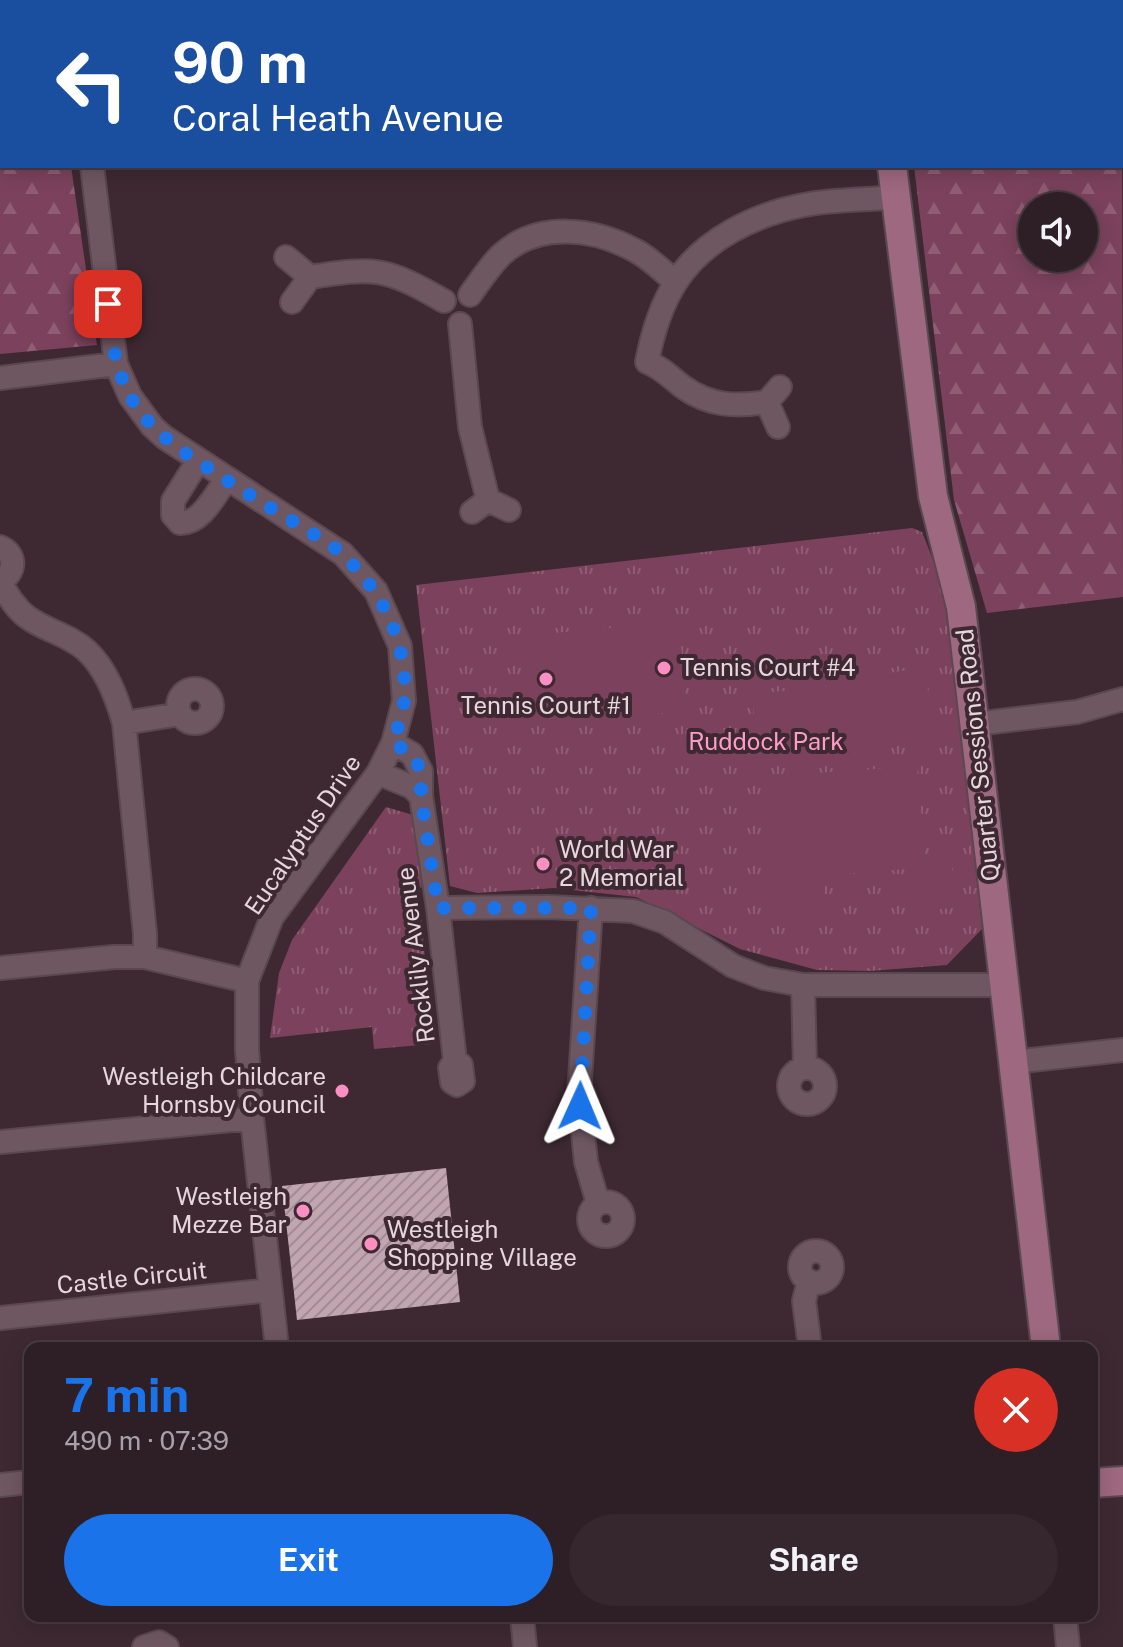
<!DOCTYPE html>
<meta charset="utf-8">
<style>
:root{--surface:#2e1f26;--page:#36272e;--text:#f1f3f6;--muted:#a7a2a7;--line:#493d43;--accent:#1a73e8}
body{margin:0;font-family:"Public Sans",sans-serif;background:var(--page);color:var(--text);height:100vh;display:flex;flex-direction:column;font-size:30px;white-space:nowrap}
*{box-sizing:border-box;margin:0}
p{font-size:26px;color:var(--muted)}
.icon{flex:none;width:44px;height:44px;fill:none;stroke:currentColor;stroke-width:2;stroke-linecap:round;stroke-linejoin:round}
.map{position:relative;flex:1;overflow:hidden}
.drawer{position:absolute;left:24px;top:1342px;width:1074px;height:280px;display:flex;flex-direction:column;background:var(--surface);border-radius:16px;box-shadow:0 4px 20px #0003,0 0 0 2px var(--line)}
.drawer>*{flex:none}
.guide{position:absolute;left:0px;top:0px;width:1124px;height:168px;box-shadow:0 4px 20px #0003,0 0 0 2px var(--line);background:#1a4fa0;color:#fff;overflow:hidden}
.controls{position:absolute;left:1018px;top:192px;display:grid;gap:16px}
.controls a{display:grid;place-items:center;width:80px;height:80px;border-radius:50%;background:var(--surface);box-shadow:0 4px 20px #0003,0 0 0 2px var(--line);font-size:40px}
.pin{position:absolute;display:grid;place-items:center;width:68px;height:68px;color:#fff;margin:-34px;border-radius:16px;box-shadow:0 4px 12px #0006}
.me{position:absolute;width:88px;margin:-44px;rotate:1deg;stroke-linejoin:round;filter:drop-shadow(0 0 6px #0008)}
.turn{display:flex;align-items:center;gap:28px;height:168px;padding:0 40px;font-size:36px}
.turn .icon{width:104px;height:104px;stroke-width:2.5}
.turn b{display:block;font-size:56px;line-height:68px}
.round{display:grid;place-items:center;flex:none;width:84px;height:84px;border-radius:42px;background:var(--page)}
.head{display:flex;align-items:center;justify-content:space-between;height:136px;padding:0 40px}
h1{font-size:48px;font-weight:700;line-height:60px;color:var(--accent)}
.primary-button{display:flex;gap:16px;margin-top:auto;padding:16px 40px}
.primary-button a{flex:1;height:92px;border-radius:48px;background:var(--accent);color:#fff;font-size:32px;font-weight:700;line-height:92px;text-align:center}
.primary-button a+a{background:var(--page);color:var(--text)}
.map>svg:first-child{display:block}
.forest{fill:url(#forest-firs);fill-rule:evenodd}
.park{fill:url(#park-tufts)}
.garden{fill:#7c425d}
.building{fill:url(#building-hatch)}
.lines{fill:none;stroke-linecap:round;stroke-linejoin:round}
.minor-casing{stroke:#5a4851;stroke-width:26}
.major-casing{stroke:#5a4851;stroke-width:32}
.minor{stroke:#6f5761;stroke-width:22}
.major{stroke:#9d6880;stroke-width:28}
.route{stroke:#1a73e8;stroke-width:14;stroke-dasharray:0 25.2}
.poi-dot{fill:#fc8fc2;stroke:#3e2932;stroke-width:3}
.labels{text-anchor:middle;stroke-width:8;stroke-linejoin:round;paint-order:stroke}
.poi-label{font-size:24px;fill:#e6d7dd;stroke:#3e2932;text-anchor:start}
.park-label{font-size:24px;fill:#fc9cc8;stroke:#3e2932}
.street-label{font-size:24px;fill:#e6d7dd;stroke:#3e2932}
</style>
<div class="map">
<svg width="1123" height="1647" viewBox="0 0 1123 1647">
<defs>
<pattern id="forest-firs" width="22" height="20" patternUnits="userSpaceOnUse" patternTransform="scale(2)"><rect width="22" height="20" fill="#7c425d"/><path d="M5 1l3.5 6h-7zM16 11l3.5 6h-7z" fill="#8f5d74"/></pattern>
<pattern id="park-tufts" width="24" height="20" patternUnits="userSpaceOnUse" patternTransform="scale(2)"><rect width="24" height="20" fill="#7c425d"/><path d="M3 7l-1-3M5 7V3M7 7l1-3M15 17l-1-3M17 17v-4M19 17l1-3" fill="none" stroke="#8f5d74"/></pattern>
<pattern id="building-hatch" width="6" height="6" patternUnits="userSpaceOnUse" patternTransform="scale(2)"><rect width="6" height="6" fill="#c1a5b0"/><path d="M-1 1l2-2M0 6l6-6M5 7l2-2" fill="none" stroke="#a28c94"/></pattern>
</defs>
<rect width="100%" height="100%" fill="#3e2932"/>
<!-- forest -->
<path class="forest" d="M1122,89L1123,597L987,613L954,500L914,166H1122ZM1084,206V258H1032V206Z
M0,102L2,166H71L97,345L0,354Z"/>
<!-- park -->
<path class="park" d="M912,528L922,532L949,600L982,929L947,965L870,971L817,970L740,949L636,897L554,888L477,893L450,886L416,585Z
M386,807L413,815L422,887L419,888L432,1044L374,1049L372,1027L270,1038L279,973L292,940Z"/>
<!-- garden -->
<path class="garden" d="M679,621L687,711L531,726L523,636Z
M766,632L795,656L783,669L754,645Z
M921,668L926,673L933,736L872,740L873,752L758,763L752,694L851,684V679Z
M917,766L926,863L952,861V908L911,912L907,869L823,876L825,919H765L764,865L766,864L760,777Z"/>
<!-- building -->
<path class="building" d="M446,1168L460,1302L297,1320L282,1186Z"/>
<g class="lines">
<!-- minor casing -->
<g class="minor-casing">
<path id="minor" d="M74,0V2
M225,0L226,2
M452,0L453,2
M659,0V2
M959,2L962,0
M92,166L116,364L130,396L152,426L164,437L343,554L376,591L400,646L404,701L393,743L378,773L272,917L247,981V1049L252,1118L277,1348
M286,257L310,277C375,267 385,267 444,301
M470,295C480,281 489,267 501,255C538,221 595,228 636,251C650,258 663,272 676,282
M292,302L310,277
M460,324L470,427L488,500L509,510
M0,378L116,364
M780,387L767,402C735,407 710,406 683,387C670,377 662,368 647,362C652,336 661,305 676,282C703,239 756,214 804,205C834,199 866,200 896,197
M767,402L778,427
M198,461L173,501V515L180,523C201,524 215,495 226,480
M472,512L488,500
M0,547C17,554 16,573 0,581
M0,582C8,595 15,608 27,617C46,631 70,635 87,651C107,670 117,698 124,723L145,934V957
M178 706a17 17 0 1 1 34 0a17 17 0 1 1-34 0Z
M124,723L180,714
M975,724L1077,712L1123,699
M393,743L412,754L421,771V796L438,908L455,1061L450,1068L452,1082L457,1085L463,1081L461,1065L455,1061
M378,773L412,787L421,796
M438,908L549,907L633,911L665,922L733,966L764,978L803,985H1004
M591,908L579,1095L586,1162L598,1203
M0,968L114,957H145L247,981
M803,985L805,1068
M1013,1062L1123,1050
M789 1086a18 18 0 1 1 36 0a18 18 0 1 1-36 0Z
M0,1142L252,1118
M589 1219a17 17 0 1 1 34 0a17 17 0 1 1-34 0Z
M800 1267a16 16 0 1 1 32 0a16 16 0 1 1-32 0Z
M809,1281L804,1301L810,1348
M0,1318L270,1290
M0,1485L30,1482
M522,1616L525,1647
M1065,1616L1068,1647
M144,1647L159,1642L167,1647"/>
</g>
<!-- major casing -->
<g class="major-casing">
<path id="major" d="M873,0V2
M892,166L933,496L961,607L1046,1348
M1092,1483L1123,1481"/>
</g>
<!-- minor -->
<use href="#minor" class="minor"/>
<!-- major -->
<use href="#major" class="major"/>
</g>
<g class="lines">
<!-- route -->
<path class="route" d="M108,304C112,344 116,380 141,413C160,437 186,454 211,470C240,489 269,507 299,525C314,535 331,543 344,556C384,593 409,646 404,702C402,716 397,730 393,743L412,754L421,771V796L438,908H591L580,1106"/>
</g>
<!-- markers -->
<g class="poi-dot">
<circle cx="664" cy="668" r="8"/>
<circle cx="546" cy="679" r="8"/>
<circle cx="543" cy="864" r="8"/>
<circle cx="342" cy="1091" r="8"/>
<circle cx="303" cy="1211" r="8"/>
<circle cx="371" cy="1244" r="8"/>
</g>
<g class="labels">
<!-- poi labels -->
<g class="poi-label">
<text x="680" y="676">Tennis Court #4</text>
<text x="546" y="714" text-anchor="middle">Tennis Court #1</text>
<text x="559" y="858">World War<tspan x="559" dy="28">2 Memorial</tspan></text>
<text x="326" y="1085" text-anchor="end">Westleigh Childcare<tspan x="326" dy="28">Hornsby Council</tspan></text>
<text x="287" y="1205" text-anchor="end">Westleigh<tspan x="287" dy="28">Mezze Bar</tspan></text>
<text x="387" y="1238">Westleigh<tspan x="387" dy="28">Shopping Village</tspan></text>
</g>
<!-- park labels -->
<g class="park-label">
<text x="766" y="750">Ruddock Park</text>
</g>
<!-- street labels -->
<g class="street-label">
<text transform="translate(978 755) rotate(-96)" y="8">Quarter Sessions Road</text>
<text transform="translate(303 835) rotate(-56)" y="8">Eucalyptus Drive</text>
<text transform="translate(416 955) rotate(-97)" y="8">Rocklily Avenue</text>
<text transform="translate(132 1278) rotate(-6)" y="8">Castle Circuit</text>
</g>
</g>
</svg>
<div class="controls">
<a><svg class="icon" aria-label="sound" viewBox="0 0 24 24"><path d="M4 9h4l5-4v14l-5-4H4zM17 9q2 3 0 6"/></svg></a>
</div>
<div class="pin" style="left:108px;top:304px;background:#d93025"><svg class="icon" aria-label="arrive" viewBox="0 0 24 24"><path d="M6 21V4h12l-3 4 3 4H6"/></svg></div>
<svg class="me" style="left:580px;top:1106px" viewBox="-20 -20 40 40"><path d="M0-17L14 15 0 8-14 15z" fill="#1a73e8" stroke="#fff" stroke-width="4"/></svg>
<div class="guide">
<div class="turn"><svg class="icon" aria-label="left" viewBox="0 0 24 24"><path d="M17 20v-9H6M10 6l-5 5 5 5"/></svg><div><b>90 m</b>Coral Heath Avenue</div></div>
</div>
<section class="drawer">
<div class="head"><div><h1>7 min</h1><p>490 m · 07:39</p></div><a class="round" style="background:#d93025;color:#fff"><svg class="icon" aria-label="close" viewBox="0 0 24 24"><path d="M6 6l12 12M18 6L6 18"/></svg></a></div>
<div class="primary-button"><a>Exit</a><a>Share</a></div>
</section>
</div>
